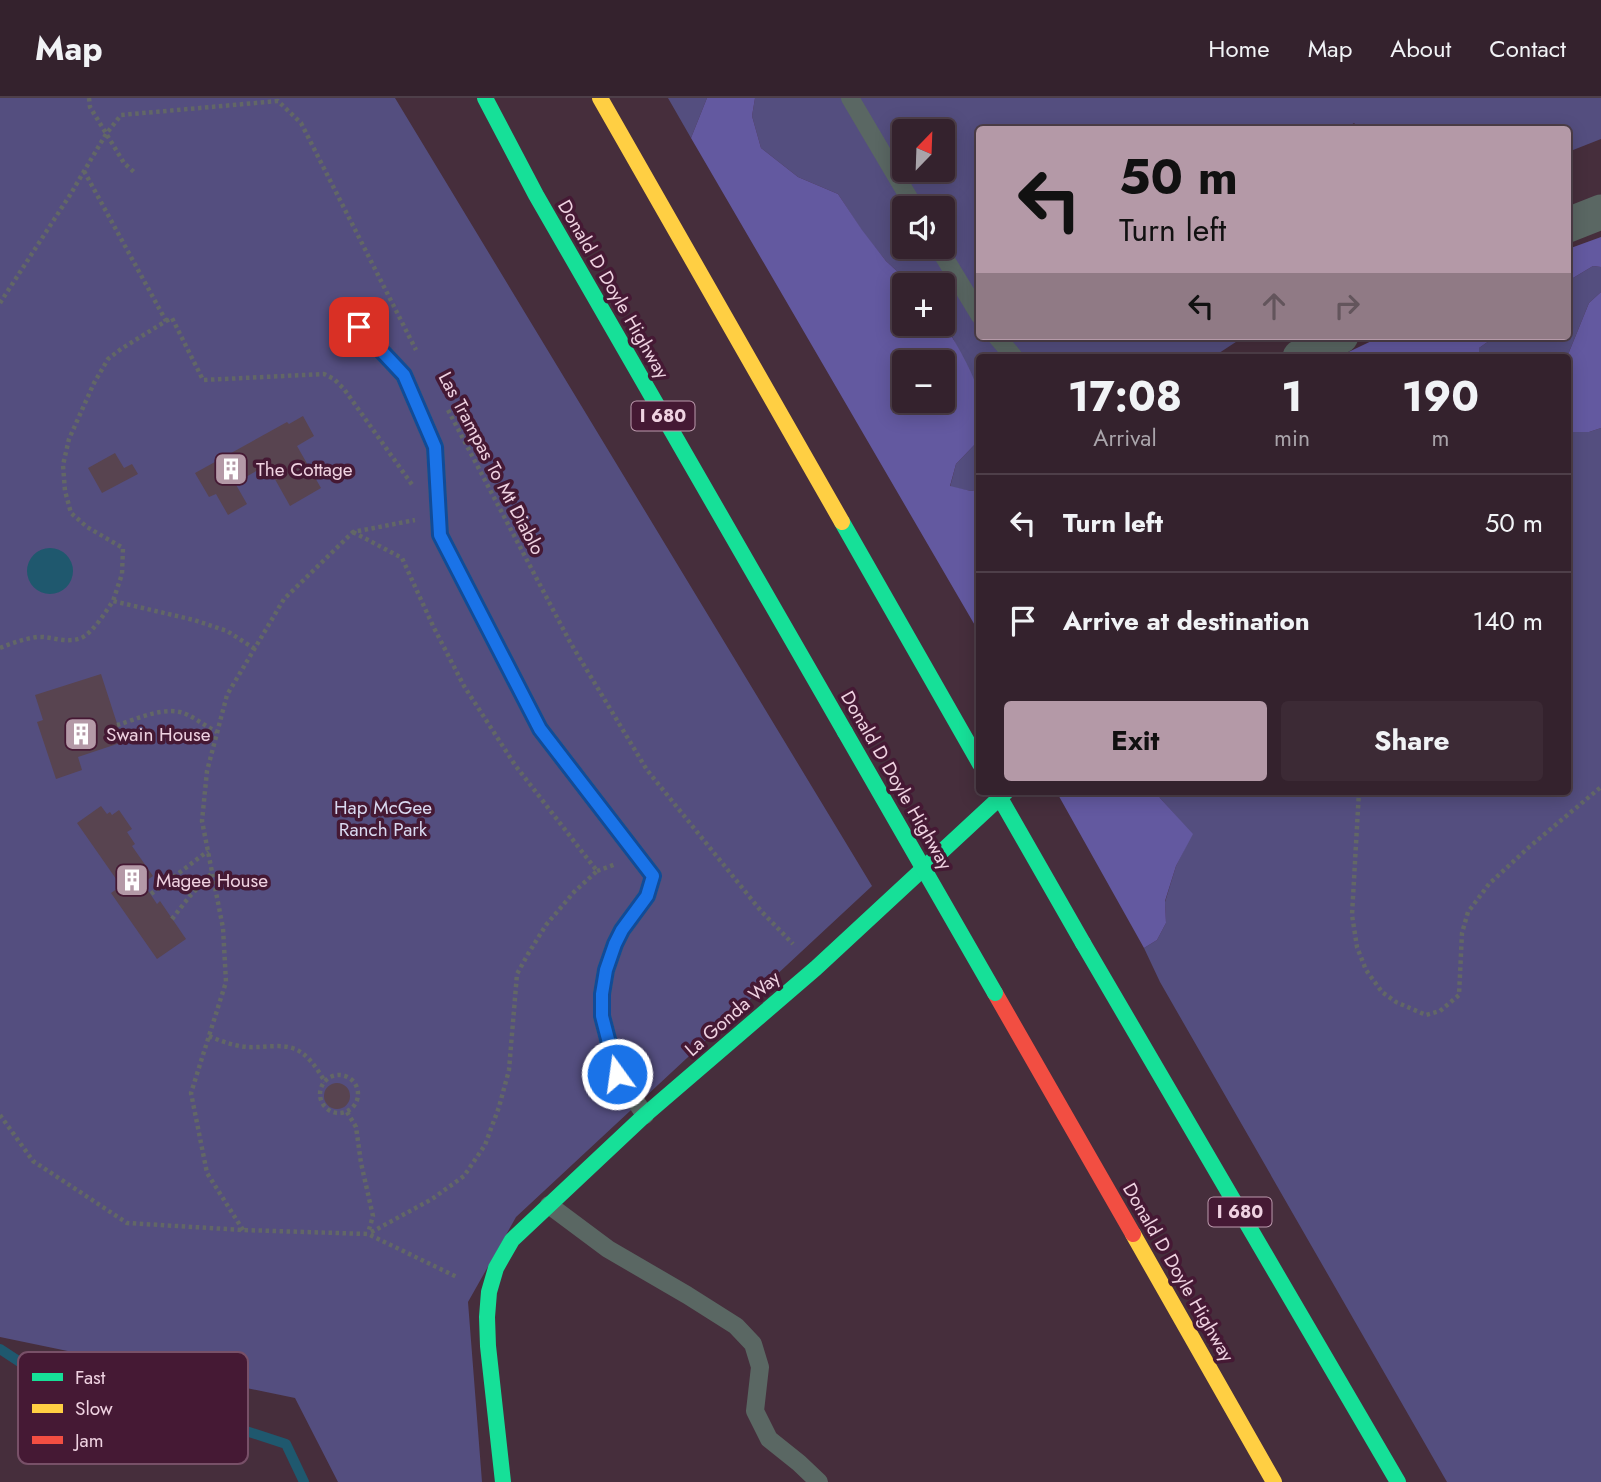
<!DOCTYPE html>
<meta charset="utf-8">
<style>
:root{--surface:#34222d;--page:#3c2a35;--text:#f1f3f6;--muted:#a9a4aa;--line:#4e3f49;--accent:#b499a7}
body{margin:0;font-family:Jost,sans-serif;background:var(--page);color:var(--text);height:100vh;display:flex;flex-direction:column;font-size:26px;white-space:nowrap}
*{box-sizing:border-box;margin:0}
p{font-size:23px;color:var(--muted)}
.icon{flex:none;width:38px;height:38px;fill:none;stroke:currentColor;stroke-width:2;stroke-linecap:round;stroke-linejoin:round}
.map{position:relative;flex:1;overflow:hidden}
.panel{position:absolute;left:976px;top:256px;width:595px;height:441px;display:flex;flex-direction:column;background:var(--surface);border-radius:7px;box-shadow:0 4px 18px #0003,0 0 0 2px var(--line)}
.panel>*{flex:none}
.top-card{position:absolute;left:976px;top:28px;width:595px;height:214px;border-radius:7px;box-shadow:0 4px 18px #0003,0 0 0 2px var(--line);background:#b499a7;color:#111;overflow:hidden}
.needle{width:46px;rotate:23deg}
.fabs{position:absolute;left:892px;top:21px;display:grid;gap:14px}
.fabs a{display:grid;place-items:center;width:63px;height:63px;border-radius:7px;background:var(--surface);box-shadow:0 4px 18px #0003,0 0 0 2px var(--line);font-size:35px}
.pin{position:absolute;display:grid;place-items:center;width:60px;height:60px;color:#fff;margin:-30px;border-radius:14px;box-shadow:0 4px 10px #0006}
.me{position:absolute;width:77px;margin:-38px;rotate:346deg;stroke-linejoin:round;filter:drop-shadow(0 0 5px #0008)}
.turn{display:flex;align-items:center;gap:24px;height:147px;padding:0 28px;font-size:32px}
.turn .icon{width:91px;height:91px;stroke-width:2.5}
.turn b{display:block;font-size:49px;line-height:60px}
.lanes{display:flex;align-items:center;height:66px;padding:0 28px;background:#0003;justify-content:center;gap:35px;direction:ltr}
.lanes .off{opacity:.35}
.eta{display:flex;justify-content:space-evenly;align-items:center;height:119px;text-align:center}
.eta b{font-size:42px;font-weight:700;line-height:49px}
.primary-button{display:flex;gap:14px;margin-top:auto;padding:14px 28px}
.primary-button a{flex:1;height:80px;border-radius:7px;background:var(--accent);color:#111;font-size:28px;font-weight:700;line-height:80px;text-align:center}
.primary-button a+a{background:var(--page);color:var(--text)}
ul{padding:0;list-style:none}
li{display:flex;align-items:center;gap:21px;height:98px;padding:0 28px;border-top:2px solid var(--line)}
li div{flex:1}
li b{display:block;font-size:26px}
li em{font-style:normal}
header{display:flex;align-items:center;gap:42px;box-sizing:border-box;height:98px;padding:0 35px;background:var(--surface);border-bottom:2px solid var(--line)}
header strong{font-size:33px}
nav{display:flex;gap:38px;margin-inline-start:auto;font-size:24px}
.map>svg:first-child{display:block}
.green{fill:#544e7f;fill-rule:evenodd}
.forest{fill:#6359a0;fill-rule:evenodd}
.water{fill:#1f586e}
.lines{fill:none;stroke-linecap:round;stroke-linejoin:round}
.stream{stroke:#1f586e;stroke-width:10}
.building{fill:#584450}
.path{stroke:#626766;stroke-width:4.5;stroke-dasharray:3.5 3.5;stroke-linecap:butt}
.lane{stroke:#5a6763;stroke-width:18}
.street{stroke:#5a6763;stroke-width:35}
.fast{stroke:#16e098;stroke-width:16}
.slow{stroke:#ffcf43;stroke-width:16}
.jam{stroke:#f24e42;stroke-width:16}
.fast-bridge{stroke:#16e098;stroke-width:16}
.route-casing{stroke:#114b97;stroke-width:18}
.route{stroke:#1a73e8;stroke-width:12}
.labels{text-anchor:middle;stroke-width:7;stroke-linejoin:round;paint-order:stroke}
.shield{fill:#451934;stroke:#bc9aad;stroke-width:2}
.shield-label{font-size:18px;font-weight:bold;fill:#efd2e1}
.street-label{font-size:19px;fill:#efd2e1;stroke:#451934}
.poi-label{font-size:19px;fill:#efd2e1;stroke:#451934;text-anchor:start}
.park-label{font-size:19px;fill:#d9d9f0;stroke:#451934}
.key{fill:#451934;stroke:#785068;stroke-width:2}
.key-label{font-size:19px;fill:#efd2e1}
</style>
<header>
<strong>Map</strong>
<nav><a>Home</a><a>Map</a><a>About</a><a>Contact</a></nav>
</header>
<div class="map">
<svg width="1601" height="1384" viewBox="0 0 1601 1384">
<rect width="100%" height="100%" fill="#462e3c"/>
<!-- green -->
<path class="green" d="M0,0H395L872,788L516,1119L468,1204L482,1384H338L295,1300L0,1239Z
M668,0H707L691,40Z
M755,0H1601V41L1568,54V32H1361L1354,25L1344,32H980V238H1245L1213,259H980V297L950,234L943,225V187H912L886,163L862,133L838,96L798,79L761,50L752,18ZM905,33H943V72H905ZM905,110H943V149H905Z
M1593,168L1601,169V194L1589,205L1567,259H1479V250L1496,238H1568V183Z
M1601,330V1384H1447L1160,884L1144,850L1157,842L1166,825L1165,804L1176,768L1192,736L1160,700L1157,693H1568V334H1589Z
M980,341V391L971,393L950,389L956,366Z"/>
<!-- forest -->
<path class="forest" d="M707,0H755L752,18L761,50L798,79L838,96L862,132L886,163L912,187H905V226L943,225C955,242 974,276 979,296C983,309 980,327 980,341L956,366L950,388L971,393L980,391V536L691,40ZM943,264V303H905V264Z
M1601,139V169L1593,168L1568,183V151Z
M1601,194V330L1589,334H1568L1567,259L1589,205Z
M1382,238H1496L1479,250V259H1338Z
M1056,693H1157L1160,700L1193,736L1176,768L1165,803L1166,825L1157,842L1144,850Z"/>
<!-- water -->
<path class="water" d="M27 473a23 23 0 1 1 46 0a23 23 0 1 1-46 0Z"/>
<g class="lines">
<!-- stream -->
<path class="stream" d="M0,1251L29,1270L120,1292L286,1346L304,1384"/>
</g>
<!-- building -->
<path class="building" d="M303,318L314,338L297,348L321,390L290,408L267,367L235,385L247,406L228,417L216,396L209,399L195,375L287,324L289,326Z
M115,355L124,370L132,366L138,376L102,395L88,370Z
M101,576L123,644L78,659L82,672L56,681L37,624L43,622L35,597Z
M101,708L107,716L110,714L112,717L119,712L132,731L127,734L135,746L132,748L153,778L143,785L157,806L160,803L186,841L157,861L111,795L121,788L77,725Z
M324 998a13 13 0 1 1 26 0a13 13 0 1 1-26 0Z"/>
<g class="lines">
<!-- path -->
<path class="path" d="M89,0L90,9L124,65L134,74
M84,73L166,223L121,251L108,261L94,285L69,341L63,367L65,393L71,415L87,429L123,450L122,476L113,503
M0,205L70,97L106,36L121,17L278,3L301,25L416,252
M166,223L172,220L203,282L324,276L334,281L344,291L413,388
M448,312L570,544L647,672L761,813L793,846
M353,434L402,460L433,528L464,588L515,667L597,773L574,794L546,827L528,856L517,876L509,972L499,1009L485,1047L464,1078L432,1101L368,1136
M0,550C12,545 24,541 37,539C52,538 65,546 81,540C93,535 106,513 113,503L194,522L227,533L255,551
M117,627C138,621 167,606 188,617C198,622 207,629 217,634
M1359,693L1352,817L1357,849L1366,872L1382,894L1396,904L1426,917L1440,913L1459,897L1462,835L1468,814L1489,786L1528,750L1601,689
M597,773L616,766
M151,796L208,753
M172,821L190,798L212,775
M209,938C225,945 240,950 257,949C269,949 283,946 295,951C309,957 318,972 325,984
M320 996a19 19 0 1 1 38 0a19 19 0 1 1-38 0Z
M347,1014L356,1029L361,1065L373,1118L368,1135
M0,1017L33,1063L127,1125L243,1132L368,1136L457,1179
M243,1132L207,1075L191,995L226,884L223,830L202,723L207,673L227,597L284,501L353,434L415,422"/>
<!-- lane -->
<path class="lane" d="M850,0L915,110
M938,149L980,218
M359,229L404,277L435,349L440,437L540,631L653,778L647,798L622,832L615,846L606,872L602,896V918L617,976L645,1017
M996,238L1014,259
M549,1107L608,1151L687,1197L736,1228L753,1246L760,1269L755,1313L769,1341L799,1365L819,1384"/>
<!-- street -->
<path class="street" d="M1568,127L1601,114
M1300,259L1341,238"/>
<!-- fast -->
<path class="fast" d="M485,0L536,97L845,634
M842,424L980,666
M1083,845L1398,1384
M503,1384L488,1248L487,1219L489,1194L496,1170L512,1142L645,1017L816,870L1007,693"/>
<!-- slow -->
<path class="slow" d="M600,0L842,424
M1133,1136L1274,1384"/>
<!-- jam -->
<path class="jam" d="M995,895L1133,1136"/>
<!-- fast-bridge -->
<path class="fast-bridge" d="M845,634L995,895
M996,693L1083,845"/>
</g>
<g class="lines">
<!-- route casing -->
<g class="route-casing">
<path id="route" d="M359,229L404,277L435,349L440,437L540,631L653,778L647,798L622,832L615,846L606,872L602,896V918L617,976"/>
</g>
<!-- route -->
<use href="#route" class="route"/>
</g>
<!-- icons -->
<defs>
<g id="building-square" transform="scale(1.75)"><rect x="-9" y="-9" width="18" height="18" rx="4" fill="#b499a7" stroke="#451934"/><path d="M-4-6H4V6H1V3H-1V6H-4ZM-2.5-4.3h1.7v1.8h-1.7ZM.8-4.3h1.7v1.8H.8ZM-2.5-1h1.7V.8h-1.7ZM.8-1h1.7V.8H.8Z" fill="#fff"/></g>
</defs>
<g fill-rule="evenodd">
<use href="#building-square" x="231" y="371"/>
<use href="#building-square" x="81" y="636"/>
<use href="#building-square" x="132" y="782"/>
</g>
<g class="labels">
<!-- shield labels -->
<g class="shield">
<rect x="631.5" y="303.5" width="63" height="29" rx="5"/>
<rect x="1208.5" y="1099.5" width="63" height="29" rx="5"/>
</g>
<g class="shield-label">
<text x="663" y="324">I 680</text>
<text x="1240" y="1120">I 680</text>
</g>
<!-- street labels -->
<g class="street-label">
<text transform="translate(614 191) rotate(60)" y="7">Donald D Doyle Highway</text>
<text transform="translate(492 365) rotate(62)" y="7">Las Trampas To Mt Diablo</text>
<text transform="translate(897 682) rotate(60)" y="7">Donald D Doyle Highway</text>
<text transform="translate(732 915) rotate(-41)" y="7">La Gonda Way</text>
<text transform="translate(1179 1174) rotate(60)" y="7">Donald D Doyle Highway</text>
</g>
<!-- poi labels -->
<g class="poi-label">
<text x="256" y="378">The Cottage</text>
<text x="106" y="643">Swain House</text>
<text x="156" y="789">Magee House</text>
</g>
<!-- park labels -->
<g class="park-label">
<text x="383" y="716">Hap McGee<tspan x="383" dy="22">Ranch Park</tspan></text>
</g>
</g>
<!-- legend -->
<rect x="18" y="1254" width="230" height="112" rx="10" class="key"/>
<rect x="32" y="1275" width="31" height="8" fill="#16e098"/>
<rect x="32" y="1306" width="31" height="9" fill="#ffcf43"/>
<rect x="32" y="1338" width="31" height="8" fill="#f24e42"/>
<g class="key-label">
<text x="75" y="1286">Fast</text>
<text x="75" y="1317">Slow</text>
<text x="75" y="1349">Jam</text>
</g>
</svg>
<div class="fabs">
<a><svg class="needle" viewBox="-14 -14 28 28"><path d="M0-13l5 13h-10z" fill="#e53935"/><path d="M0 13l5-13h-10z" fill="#a9a4aa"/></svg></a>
<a><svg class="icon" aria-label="sound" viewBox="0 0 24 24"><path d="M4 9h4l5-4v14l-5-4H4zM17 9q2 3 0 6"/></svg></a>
<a>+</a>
<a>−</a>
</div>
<div class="pin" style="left:359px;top:229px;background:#d93025"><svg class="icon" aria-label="arrive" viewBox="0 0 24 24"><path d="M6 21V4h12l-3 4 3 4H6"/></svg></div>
<svg class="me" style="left:617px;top:976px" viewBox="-20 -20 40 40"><circle r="17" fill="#1a73e8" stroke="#fff" stroke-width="3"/><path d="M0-11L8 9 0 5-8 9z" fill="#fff"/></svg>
<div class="top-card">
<div class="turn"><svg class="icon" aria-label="left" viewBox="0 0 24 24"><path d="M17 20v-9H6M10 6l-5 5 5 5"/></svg><div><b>50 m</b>Turn left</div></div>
<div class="lanes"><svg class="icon" aria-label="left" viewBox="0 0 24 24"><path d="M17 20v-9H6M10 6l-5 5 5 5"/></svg><svg class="icon off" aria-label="ahead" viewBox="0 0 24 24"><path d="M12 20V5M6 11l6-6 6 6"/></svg><svg class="icon off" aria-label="right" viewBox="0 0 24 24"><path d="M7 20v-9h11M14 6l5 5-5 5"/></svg></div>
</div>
<section class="panel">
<div class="eta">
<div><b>17:08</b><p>Arrival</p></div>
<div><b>1</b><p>min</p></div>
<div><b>190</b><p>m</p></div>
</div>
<ul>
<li><svg class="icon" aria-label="left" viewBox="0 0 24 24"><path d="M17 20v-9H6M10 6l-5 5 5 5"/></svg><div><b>Turn left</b></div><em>50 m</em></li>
<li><svg class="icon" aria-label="arrive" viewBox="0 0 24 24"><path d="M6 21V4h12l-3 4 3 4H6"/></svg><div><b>Arrive at destination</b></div><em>140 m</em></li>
</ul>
<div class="primary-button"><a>Exit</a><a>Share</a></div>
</section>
</div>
